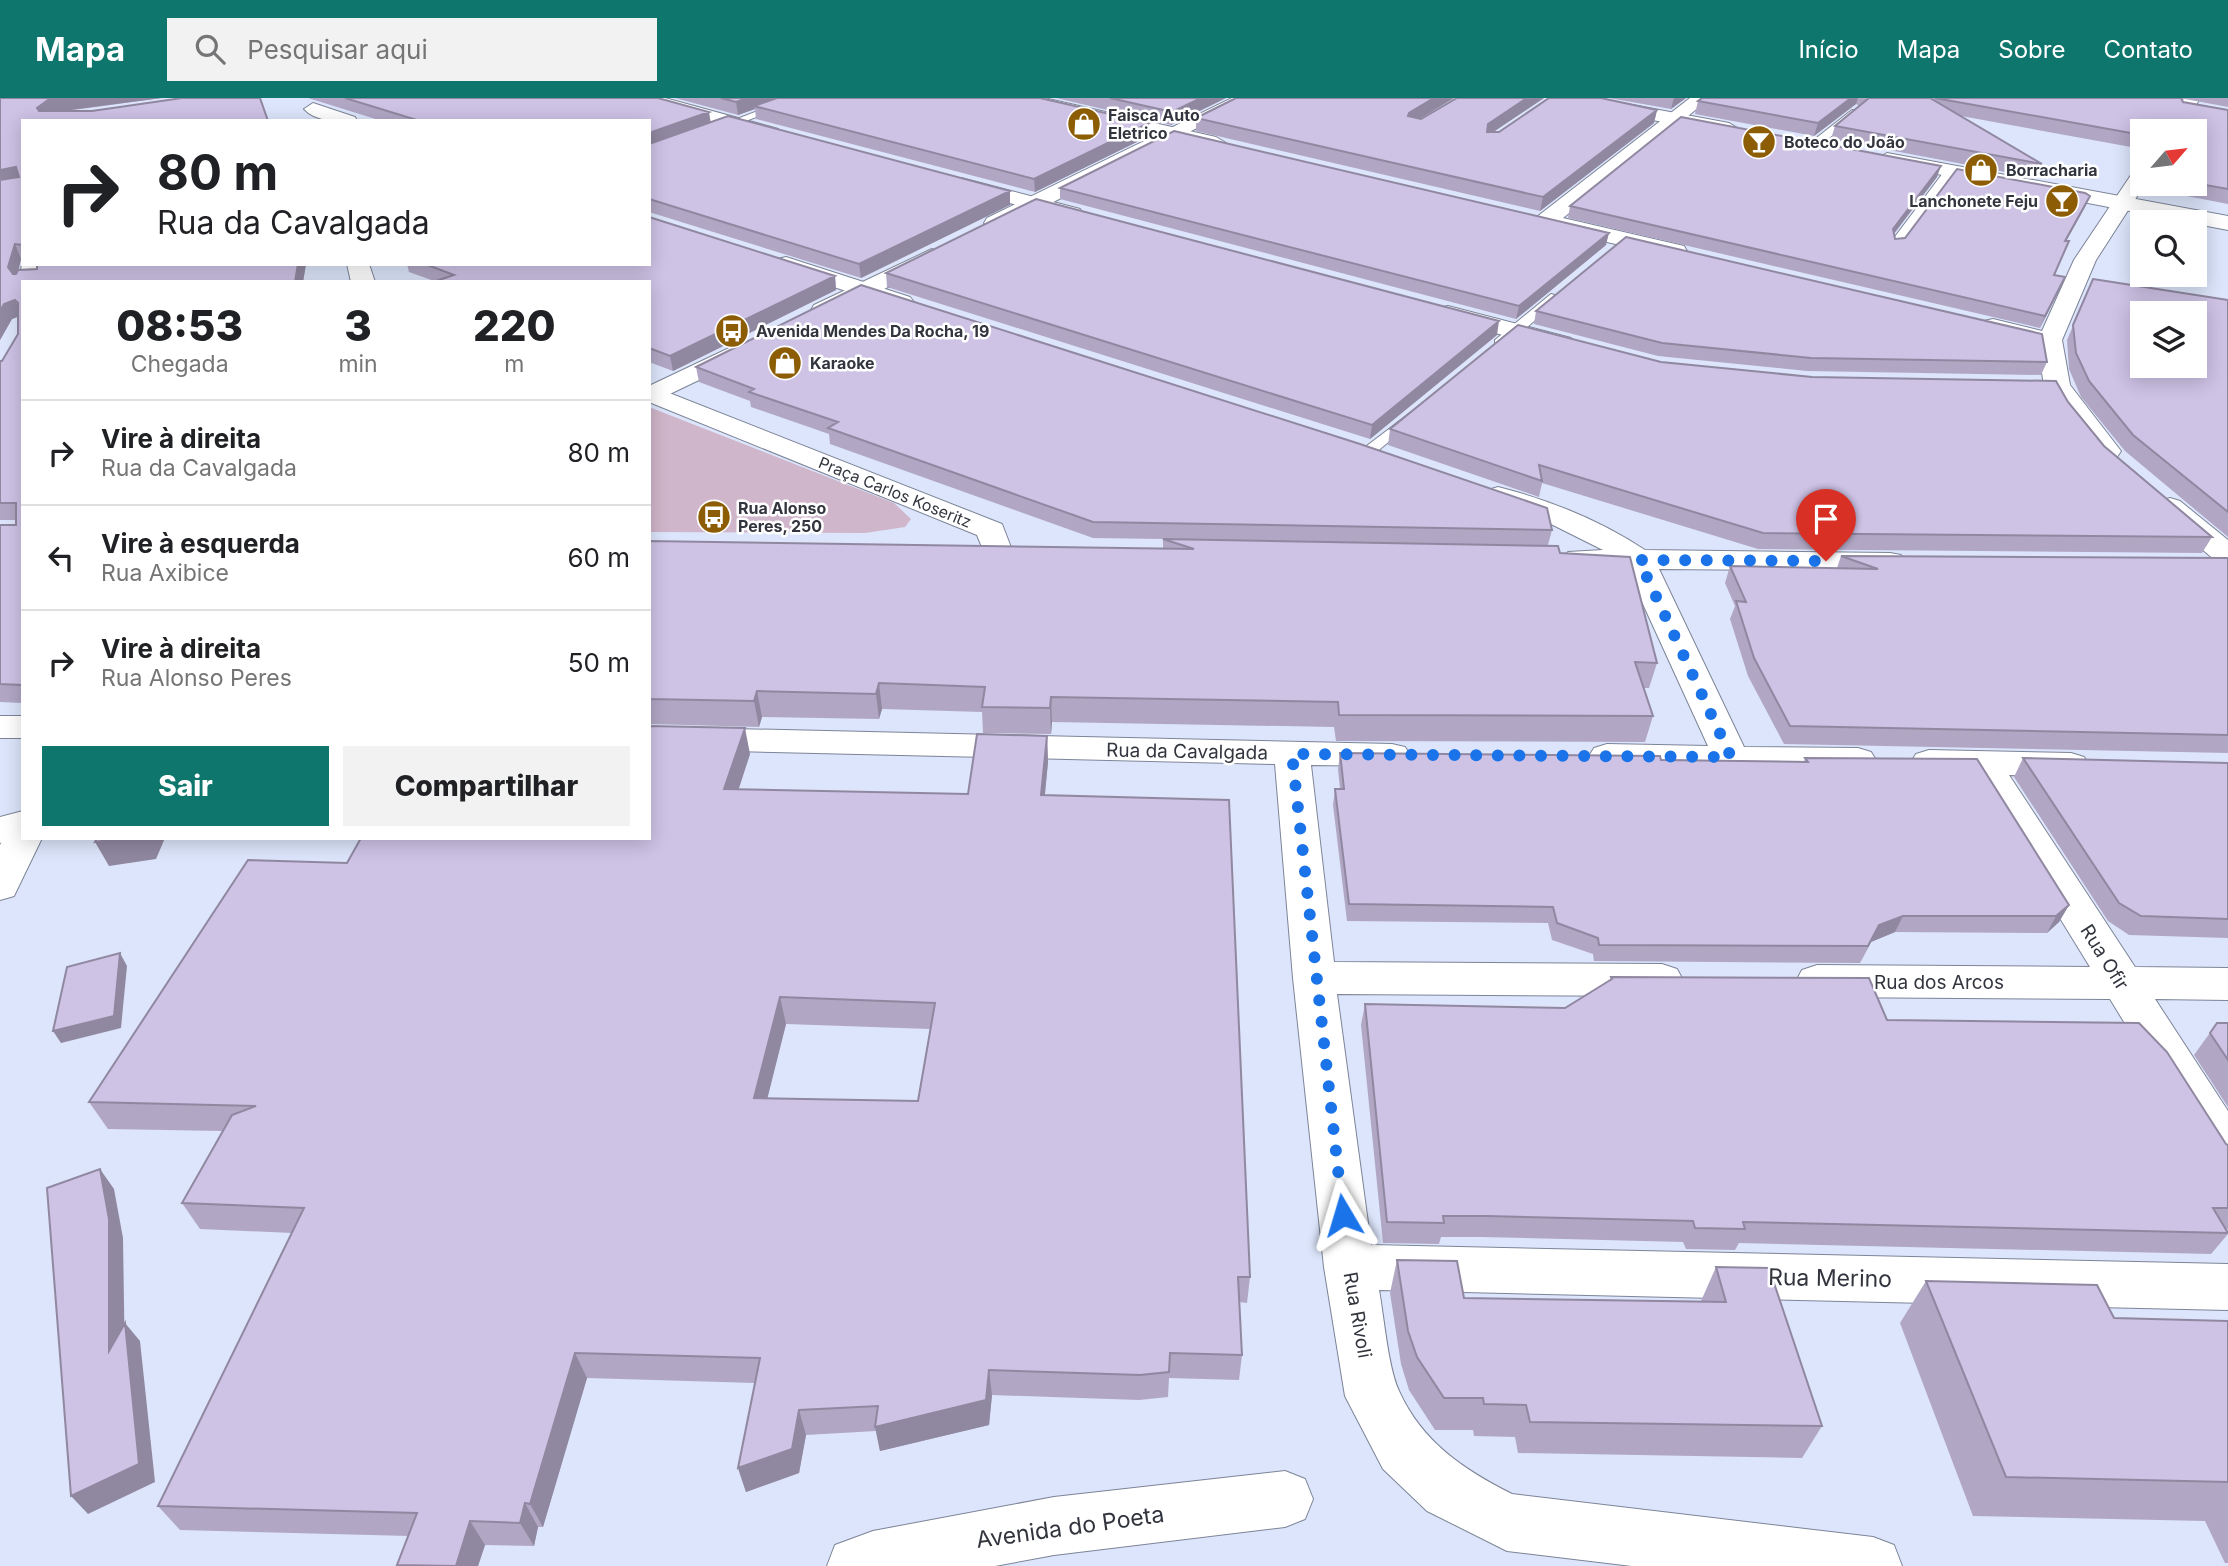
<!DOCTYPE html>
<html lang="pt">
<meta charset="utf-8">
<style>
:root{--surface:#fff;--page:#f2f2f2;--text:#202124;--muted:#757577;--line:#e0e0e0;--accent:#0f766e}
body{margin:0;font-family:Inter,sans-serif;background:var(--page);color:var(--text);height:100vh;display:flex;flex-direction:column;font-size:26px;white-space:nowrap}
*{box-sizing:border-box;margin:0}
p{font-size:23px;color:var(--muted)}
.icon{flex:none;width:38px;height:38px;fill:none;stroke:currentColor;stroke-width:2;stroke-linecap:round;stroke-linejoin:round}
.map{position:relative;flex:1;overflow:hidden}
.sheet{position:absolute;left:21px;top:182px;width:630px;height:560px;display:flex;flex-direction:column;background:var(--surface);border-radius:0px;box-shadow:0 4px 18px #0003}
.sheet>*{flex:none}
.hud{position:absolute;left:21px;top:21px;width:630px;height:147px;border-radius:0px;box-shadow:0 4px 18px #0003;background:#fff;color:var(--text);overflow:hidden}
.needle{width:46px;rotate:62deg}
.tools{position:absolute;left:2130px;top:21px;display:grid;gap:14px}
.tools a{display:grid;place-items:center;width:77px;height:77px;border-radius:0px;background:var(--surface);box-shadow:0 4px 18px #0003;font-size:35px}
.pin{position:absolute;display:grid;place-items:center;width:60px;height:60px;color:#fff;margin:-72px -30px;border-radius:50% 50% 50% 0;rotate:-45deg;box-shadow:0 0 7px #0007}
.pin .icon{rotate:45deg}
.me{position:absolute;width:77px;margin:-38px;rotate:353deg;stroke-linejoin:round;filter:drop-shadow(0 0 5px #0008)}
.turn{display:flex;align-items:center;gap:24px;height:147px;padding:0 21px;font-size:32px}
.turn .icon{width:91px;height:91px;stroke-width:2.5}
.turn b{display:block;font-size:49px;line-height:60px}
.eta{display:flex;justify-content:space-evenly;align-items:center;height:119px;text-align:center}
.eta b{font-size:42px;font-weight:800;line-height:49px}
.cta{display:flex;gap:14px;margin-top:auto;padding:14px 21px}
.cta a{flex:1;height:80px;border-radius:0px;background:var(--accent);color:#fff;font-size:28px;font-weight:800;line-height:80px;text-align:center}
.cta a+a{background:var(--page);color:var(--text)}
ul{padding:0;list-style:none}
li{display:flex;align-items:center;gap:21px;height:105px;padding:0 21px;border-top:2px solid var(--line)}
li div{flex:1}
li b{display:block;font-size:26px}
li em{font-style:normal}
header{display:flex;align-items:center;gap:42px;box-sizing:border-box;height:98px;padding:0 35px;background:var(--accent);color:#fff}
header strong{font-size:33px}
nav{display:flex;gap:38px;margin-inline-start:auto;font-size:24px}
.search{width:490px;height:63px;background:var(--page);display:flex;align-items:center;gap:18px;box-sizing:border-box;padding:0 24px;border-radius:0px;color:var(--muted);font-size:26px}
.map>svg:first-child{display:block}
.green{fill:#d0b6ca}
.lines{fill:none;stroke-linecap:round;stroke-linejoin:round}
.service-casing{stroke:#7c8497;stroke-width:2}
.minor-casing{stroke:#7c8497;stroke-width:2}
.tertiary-casing{stroke:#7c8497;stroke-width:2}
.service{fill:#fff;fill-rule:evenodd}
.minor{fill:#fff;fill-rule:evenodd}
.tertiary{fill:#fff;fill-rule:evenodd}
.wall{fill:#b1a7c5;fill-rule:evenodd}
.shaded-wall{fill:#9088a0}
.building{fill:#cec2e5;stroke:#9088a0;stroke-width:2;fill-rule:evenodd}
.route{stroke:#1a73e8;stroke-width:12;stroke-dasharray:0 21.6}
.labels{text-anchor:middle;stroke-width:5;stroke-linejoin:round;paint-order:stroke}
.far-poi-label{font-size:16px;font-weight:bold;fill:#32353e;stroke:#fff;text-anchor:start}
.far-street-label{font-size:16px;fill:#32353e;stroke:#fff}
.street-label{font-size:19px;fill:#32353e;stroke:#fff}
.near-street-label{font-size:23px;fill:#32353e;stroke:#fff}
</style>
<header>
<strong>Mapa</strong>
<div class="search"><svg class="icon" aria-label="search" viewBox="0 0 24 24"><circle cx="10" cy="10" r="6"/><path d="M15 15l6 6"/></svg>Pesquisar aqui</div>
<nav><a>Início</a><a>Mapa</a><a>Sobre</a><a>Contato</a></nav>
</header>
<div class="map">
<svg width="2228" height="1468" viewBox="0 0 2228 1468">
<rect width="100%" height="100%" fill="#dce5fb"/>
<!-- green -->
<path class="green" d="M649,309L894,405L911,421L905,429L865,435L649,434Z"/>
<g class="lines">
<!-- service casing -->
<g class="service-casing">
<path id="service" d="M791,0H805L720,33L711,31Z
M1852,12L1861,14L1818,49H1810V45Z
M1946,71L1956,73L1899,150H1891V144Z
M1551,196L1562,199L1505,248H1495V242Z
M1410,315L1415,316V322L1374,356H1364V350Z"/>
</g>
<!-- minor casing -->
<g class="minor-casing">
<path id="minor" d="M635,0H665L778,31L781,35L771,41L638,4Z
M1011,0H1044L1216,39L1226,45L1216,51L1020,5Z
M1690,0H1710L1563,120L1684,148L1687,153L1684,158L1676,160L1538,128L1535,123L1538,118Z
M2182,0H2200L2181,33H2163Z
M313,5L355,19L357,23C340,23 317,25 304,11Z
M2142,69V86H2145L2096,162L2062,242L2070,287L2121,353L2117,359L2107,361L2097,359L2044,288L2038,247L1984,233L1981,228L1984,223L1993,221L2042,233L2074,162L2135,71Z
M961,80L1080,111L1083,116L1072,122L954,90L951,86L954,82Z
M786,159L910,199L914,204L910,209L902,211L778,171L775,166L778,161Z
M23,163V166H43L42,184H23L22,189L18,184Z
M347,166H369L375,184H351Z
M1448,208L1571,240L1575,245L1571,250L1562,253L1439,220L1436,215L1439,210Z
M649,287L1002,426L1012,452L1008,459L997,461L986,459L977,437L649,304Z
M1498,389C1550,402 1601,423 1645,452L1890,455L1901,457L1906,464L1901,471L1890,473L1659,471L1744,649L1858,650L1871,654L1876,662L1871,670L1858,674L1607,670L1594,666L1589,658L1594,650L1607,646L1708,648L1627,471L1568,468L1564,461L1568,454L1603,452L1549,425L1488,404L1483,398L1488,392Z
M2170,400L2180,403L2228,442V466L2217,464L2160,415L2155,409L2160,403Z
M0,618H23V640H0Z
M649,629L1392,646L1405,649L1410,657L1405,665L1392,668L1311,667L1334,864L1662,866L1677,871L1683,882L1677,893L1662,898L1337,896L1371,1147L2228,1166V1212L1379,1192C1384,1219 1388,1269 1399,1293C1422,1344 1464,1372 1512,1396L1873,1439L1894,1447L1902,1468H1632L1507,1453L1427,1413L1383,1371L1345,1298L1324,1169L1293,880L1275,666L649,651Z
M1929,652L2071,655L2084,659L2089,667L2084,675L2071,679L2009,677L2135,869L2228,870V902L2155,901L2228,1013V1071L2211,1066L2110,901L1817,899L1802,894L1796,883L1802,872L1817,867L2090,869L1972,677L1916,672L1911,664L1916,656Z
M23,713V739L0,745V719Z
M1285,1373L1305,1381L1313,1401L1305,1421L1285,1429L1054,1457L995,1468H827L835,1447L873,1433L1054,1399Z"/>
</g>
<!-- tertiary casing -->
<g class="tertiary-casing">
<path id="tertiary" d="M1232,0H1255L1003,130L995,132L984,125L987,120Z
M1557,0H1595L1729,25L1739,31L1729,37L1566,5Z
M1887,55L2228,118V132L1880,65L1877,61Z
M932,151L943,158L940,163L832,217H814L811,212L814,207Z
M744,243L753,246L757,251L753,256L649,306V288Z
M23,727V740H42L14,798L0,802V747L9,731Z"/>
</g>
<!-- service -->
<use href="#service" class="service"/>
<!-- minor -->
<use href="#minor" class="minor"/>
<!-- tertiary -->
<use href="#tertiary" class="tertiary"/>
</g>
<!-- wall -->
<path class="wall" d="M0,0H162L66,13L23,23V161H21L19,172L37,171V166H306L303,184H23V605L0,604V427H16V422H0V263H2L18,236V219L12,221L0,242Z
M308,0H658L711,24L1010,93V107L861,180L649,114V23H382Z
M675,0H1041L1149,25V38L1035,94L756,21L755,11L738,17Z
M1056,0H1226L1171,27Z
M1454,0L1419,21H1421L1457,0H1544L1493,34H1499L1657,12L1654,25L1540,113L1196,33V20Z
M1609,0H1686L1671,11Z
M1702,0H2228V9L2185,1L2182,2L2183,4L2228,12V106L2161,93L2164,86H2194V33H2142V51L1961,18L2042,66L2036,80L1831,41L1835,28L1859,8L1856,6L1814,38L1695,16L1698,3Z
M1937,79L1894,136L1895,141L2085,109L2066,143L2055,177L2065,179L2040,230L1568,120L1570,108Z
M1060,90L1606,147L1516,221L1060,101Z
M407,166H649L835,178L836,192L673,273L649,264V184H437L409,174Z
M886,175L1497,237L1370,341L887,189Z
M2093,181L2228,202V439L2125,353L2081,299L2069,271L2067,242Z
M1536,213L2047,264L2041,277L1807,273L1658,258L1534,226Z
M1661,264L2068,304L2104,348L2212,439L2202,455L1758,451L1542,385L1539,399L1388,347L1390,331Z
M696,269L1552,432L1548,447L1560,455L1657,565L1649,590H1644L1653,618L1645,644L1336,643L1334,629L1052,624L1051,636L983,635L982,614L882,611L879,621L762,619L759,629L649,626V443L1163,451V441L1093,440L830,346L829,336L751,309L750,303L699,284Z
M1841,458L2228,460V655L1784,646L1748,578L1730,521L1735,508L1725,485L1730,468L1837,470Z
M1047,638L1048,664L1045,697L1250,1179L1247,1205L1239,1204L1242,1257L1239,1282L1169,1280L1168,1299L1139,1302L992,1297L989,1327L880,1353L876,1333L806,1337L799,1375L746,1394L738,1370L755,1285L587,1280L543,1429H538L534,1448L485,1447L478,1468H398L409,1438L180,1432L158,1408L292,1135L200,1131L182,1105L222,1033L108,1031L89,1004L347,765L750,656L738,692L968,696ZM786,926L930,931L918,1003L767,1000Z
M1340,655L1804,664L1805,660L2069,807L2059,824L2047,835L1895,834L1871,844L1860,865L1594,863L1593,856L1552,842L1548,825L1347,823L1333,707L1335,691H1340L1338,671Z
M2023,660L2228,665V840L2129,837L2108,823L2014,679Z
M1611,879L1887,922L2228,1047V1131H2226L2228,1136L2211,1156L1739,1145L1735,1152L1686,1151L1683,1144L1481,1139H1441L1439,1146L1383,1145L1361,927L1365,906L1565,910L1610,883Z
M2217,925H2228V1009L2194,957Z
M1397,1162L1464,1200L1701,1203L1716,1169L1822,1328L1802,1360L1518,1355L1515,1339L1474,1338L1473,1332H1435L1409,1292L1401,1266L1390,1195Z
M1926,1183L2114,1220L2228,1223V1465H2225L2205,1423L1973,1418L1900,1225Z"/>
<!-- shaded-wall -->
<path class="shaded-wall" d="M61,0H162L54,14L42,23L37,10L48,2Z
M747,0H783L754,8L755,11L738,17L736,4Z
M1201,0H1226L1171,27L1172,14Z
M1434,0H1454L1408,28L1409,15Z
M1527,0H1544L1486,39L1488,26Z
M1674,0H1686L1671,11Z
M1851,0H1858L1856,6L1814,38L1818,25Z
M1657,12L1654,25L1540,113L1543,99Z
M709,14L711,26L649,49V35Z
M1149,25V38L1035,94L1034,81Z
M1941,68L1937,79L1889,142L1893,131Z
M16,69L23,82L0,87V72Z
M1010,93V107L861,180L859,166Z
M2090,98L2085,109L2060,154L2065,143Z
M1609,135L1606,147L1516,221L1519,208Z
M15,146L21,161L15,183L8,169Z
M298,166H306L303,184H295Z
M835,178L836,192L673,273L670,258Z
M2065,179L2060,191L2040,230L2045,218Z
M15,202L22,217L12,221L0,242V213L4,206Z
M1499,223L1497,237L1370,341L1372,327Z
M879,585L882,611L879,621L876,596Z
M757,593L762,619L759,629L754,603Z
M1051,599L1052,624L1051,636L1050,610Z
M745,630L750,656L730,718L724,691Z
M1047,638L1048,664L1042,723L1041,697Z
M124,740H165L156,761L109,768L95,744Z
M2069,807L2059,824L2047,835L2056,818Z
M1903,818L1895,834L1871,844L1860,865L1879,827Z
M120,855L127,868L121,930L61,945L53,933Z
M780,899L786,926L761,1026L754,1000Z
M100,1071L114,1091L123,1140L125,1271L109,1253Z
M125,1225L140,1243L155,1384L88,1416L71,1398Z
M575,1255L587,1280L543,1429L530,1406Z
M989,1272L992,1297L989,1327L880,1353L875,1329Z
M799,1312L806,1337L799,1375L746,1394L738,1370Z
M525,1405L538,1429L534,1448L520,1425Z
M470,1423L485,1447L478,1468H456Z"/>
<!-- building -->
<path class="building" d="M0,0H61L48,2L37,10L39,13H92L182,0H260L268,23H23V147L15,146L8,169L13,176H16L18,172L37,171V166H298L295,184H23V586L22,587L0,586V427H16V405H0V263H2L18,236V205L15,202L4,206L0,213V82L19,79L16,69L0,72Z
M345,0H658L709,14L649,35V23H420Z
M721,0H747L736,4Z
M777,0H1040L1149,25L1034,81L754,8Z
M1110,0H1201L1172,14Z
M1236,0H1434L1409,15L1408,18L1421,21L1457,0H1527L1488,26L1487,34H1499L1549,0H1601L1657,12L1543,99L1196,20Z
M1702,0H1851L1818,25L1698,3Z
M1869,0H1930L2042,66L1835,28Z
M1935,0H2181L2183,4L2228,12V91L2194,85V33H2142V37Z
M728,18L1010,93L859,166L649,101V46Z
M1681,19L1941,68L1893,131L1895,141L1905,140L1957,71L2085,95L2090,98L2065,143H2069L2054,177L2065,179L2045,218L1570,108Z
M1174,33L1609,135L1519,208L1060,90Z
M1036,101L1499,223L1372,327L886,175Z
M649,119L835,178L670,258L649,250V184H443L439,182L454,177L425,166H649Z
M1626,139L2042,236L2047,264L1811,260L1662,245L1536,213Z
M2093,181L2228,202V414L2133,337L2089,283L2076,255L2073,227ZM2142,215H2194V268H2142Z
M861,187L1360,346L1547,410L1552,432L1093,424L828,330L838,324L749,294L754,291L696,269Z
M1518,227L1661,264L1812,279L2056,283L2068,304L2104,348L2212,439L1763,435L1539,367L1542,383L1390,331Z
M1163,441L1558,448L1560,455L1630,459L1657,565L1635,564L1653,618L1339,617L1338,604L1051,599L1050,610L982,609L985,589L879,585L876,596L757,593L754,603L649,601V443L1194,451Z
M1841,458L2228,460V637L1790,628L1754,560L1736,503L1746,504L1730,468L1878,471Z
M649,628L745,630L724,691L968,696L977,636L1047,638L1041,697L1229,702L1250,1179H1238L1242,1257L1170,1255L1169,1274L1140,1277L989,1272L986,1302L875,1329L878,1308L799,1312L792,1351L738,1370L760,1260L575,1255L530,1406L525,1405L520,1425L470,1423L456,1468L397,1467L417,1415L158,1408L304,1110L182,1105L232,1017L256,1008L89,1004L248,762L347,765L361,740H649ZM780,899L935,905L918,1003L754,1000Z
M1340,655L1660,658L1661,662L1808,664L1805,660L1977,661L2069,807L2056,818H1903L1879,827L1868,848L1599,847L1598,840L1557,825L1553,809L1349,806L1335,691H1344Z
M2023,660L2228,665V821L2141,818L2119,805Z
M97,740H124L95,744Z
M120,855L114,918L53,933L67,869Z
M1611,879L1869,880L1887,922L2139,925L2167,954L2226,1046L2228,1047V1110H2213L2228,1135L1743,1124L1745,1131L1695,1130L1693,1123L1487,1118H1443L1444,1125L1387,1124L1365,906L1565,910L1612,881Z
M2217,925H2228V962L2210,935Z
M100,1071L109,1121V1253L125,1225L139,1366L71,1398L47,1090Z
M1397,1162L1457,1163L1464,1200L1726,1204L1716,1169L1769,1170L1822,1328L1530,1324L1526,1307L1484,1306L1483,1300H1444L1417,1259L1408,1233Z
M1926,1183L2097,1187L2114,1220L2228,1223V1384L2006,1379Z"/>
<g class="lines">
<!-- route -->
<path class="route" d="M1343,1117L1292,656L1731,659L1639,462L1826,463"/>
</g>
<!-- icons -->
<defs>
<g id="shop-disc" transform="scale(1.75)"><circle r="9.5" fill="#8c5d04" stroke="#fff"/><path d="M-5-2.5h2.3a2.7 3.5 0 0 1 5.4 0H5L5.5 6h-11ZM-1.5-2.5h3a1.5 2.3 0 0 0-3 0Z" fill="#fff"/></g>
<g id="bar-disc" transform="scale(1.75)"><circle r="9.5" fill="#8c5d04" stroke="#fff"/><path d="M-6-5H6L.8 .8V4.5H3.5V6h-7V4.5H-.8V.8Z" fill="#fff"/></g>
<g id="bus-disc" transform="scale(1.75)"><circle r="9.5" fill="#8c5d04" stroke="#fff"/><path d="M-5-6H5V4H4V6H2V4H-2V6H-4V4H-5ZM-3.5-4V0h7V-4ZM-3.5 1.2v1.5H-2V1.2ZM2 1.2v1.5H3.5V1.2Z" fill="#fff"/></g>
</defs>
<g fill-rule="evenodd">
<use href="#shop-disc" x="1084" y="26"/>
<use href="#bar-disc" x="1759" y="44"/>
<use href="#shop-disc" x="1981" y="72"/>
<use href="#bar-disc" x="2062" y="103"/>
<use href="#bus-disc" x="732" y="233"/>
<use href="#shop-disc" x="785" y="265"/>
<use href="#bus-disc" x="714" y="419"/>
</g>
<g class="labels">
<!-- far-poi labels -->
<g class="far-poi-label">
<text x="1108" y="23">Faisca Auto<tspan x="1108" dy="18">Eletrico</tspan></text>
<text x="1784" y="50">Boteco do João</text>
<text x="2006" y="78">Borracharia</text>
<text x="2038" y="109" text-anchor="end">Lanchonete Feju</text>
<text x="756" y="239">Avenida Mendes Da Rocha, 19</text>
<text x="810" y="271">Karaoke</text>
<text x="738" y="416">Rua Alonso<tspan x="738" dy="18">Peres, 250</tspan></text>
</g>
<!-- far-street labels -->
<g class="far-street-label">
<text transform="translate(895 394) rotate(22)" y="6">Praça Carlos Koseritz</text>
</g>
<!-- street labels -->
<g class="street-label">
<text transform="translate(1187 653) rotate(1)" y="7">Rua da Cavalgada</text>
<text transform="translate(2105 859) rotate(58)" y="7">Rua Ofir</text>
<text x="1939" y="891">Rua dos Arcos</text>
<text transform="translate(1358 1217) rotate(80)" y="7">Rua Rivoli</text>
</g>
<!-- near-street labels -->
<g class="near-street-label">
<text transform="translate(1830 1180) rotate(1)" y="8">Rua Merino</text>
<text transform="translate(1070 1429) rotate(-8)" y="8">Avenida do Poeta</text>
</g>
</g>
</svg>
<div class="tools">
<a><svg class="needle" viewBox="-14 -14 28 28"><path d="M0-13l5 13h-10z" fill="#e53935"/><path d="M0 13l5-13h-10z" fill="#757577"/></svg></a>
<a><svg class="icon" aria-label="search" viewBox="0 0 24 24"><circle cx="10" cy="10" r="6"/><path d="M15 15l6 6"/></svg></a>
<a><svg class="icon" aria-label="layers" viewBox="0 0 24 24"><path d="M12 4l9 5-9 5-9-5zM3 14l9 5 9-5"/></svg></a>
</div>
<div class="pin" style="left:1826px;top:463px;background:#d93025"><svg class="icon" aria-label="arrive" viewBox="0 0 24 24"><path d="M6 21V4h12l-3 4 3 4H6"/></svg></div>
<svg class="me" style="left:1343px;top:1117px" viewBox="-20 -20 40 40"><path d="M0-17L14 15 0 8-14 15z" fill="#1a73e8" stroke="#fff" stroke-width="4"/></svg>
<div class="hud">
<div class="turn"><svg class="icon" aria-label="right" viewBox="0 0 24 24"><path d="M7 20v-9h11M14 6l5 5-5 5"/></svg><div><b>80 m</b>Rua da Cavalgada</div></div>
</div>
<section class="sheet">
<div class="eta">
<div><b>08:53</b><p>Chegada</p></div>
<div><b>3</b><p>min</p></div>
<div><b>220</b><p>m</p></div>
</div>
<ul>
<li><svg class="icon" aria-label="right" viewBox="0 0 24 24"><path d="M7 20v-9h11M14 6l5 5-5 5"/></svg><div><b>Vire à direita</b><p>Rua da Cavalgada</p></div><em>80 m</em></li>
<li><svg class="icon" aria-label="left" viewBox="0 0 24 24"><path d="M17 20v-9H6M10 6l-5 5 5 5"/></svg><div><b>Vire à esquerda</b><p>Rua Axibice</p></div><em>60 m</em></li>
<li><svg class="icon" aria-label="right" viewBox="0 0 24 24"><path d="M7 20v-9h11M14 6l5 5-5 5"/></svg><div><b>Vire à direita</b><p>Rua Alonso Peres</p></div><em>50 m</em></li>
</ul>
<div class="cta"><a>Sair</a><a>Compartilhar</a></div>
</section>
</div>
